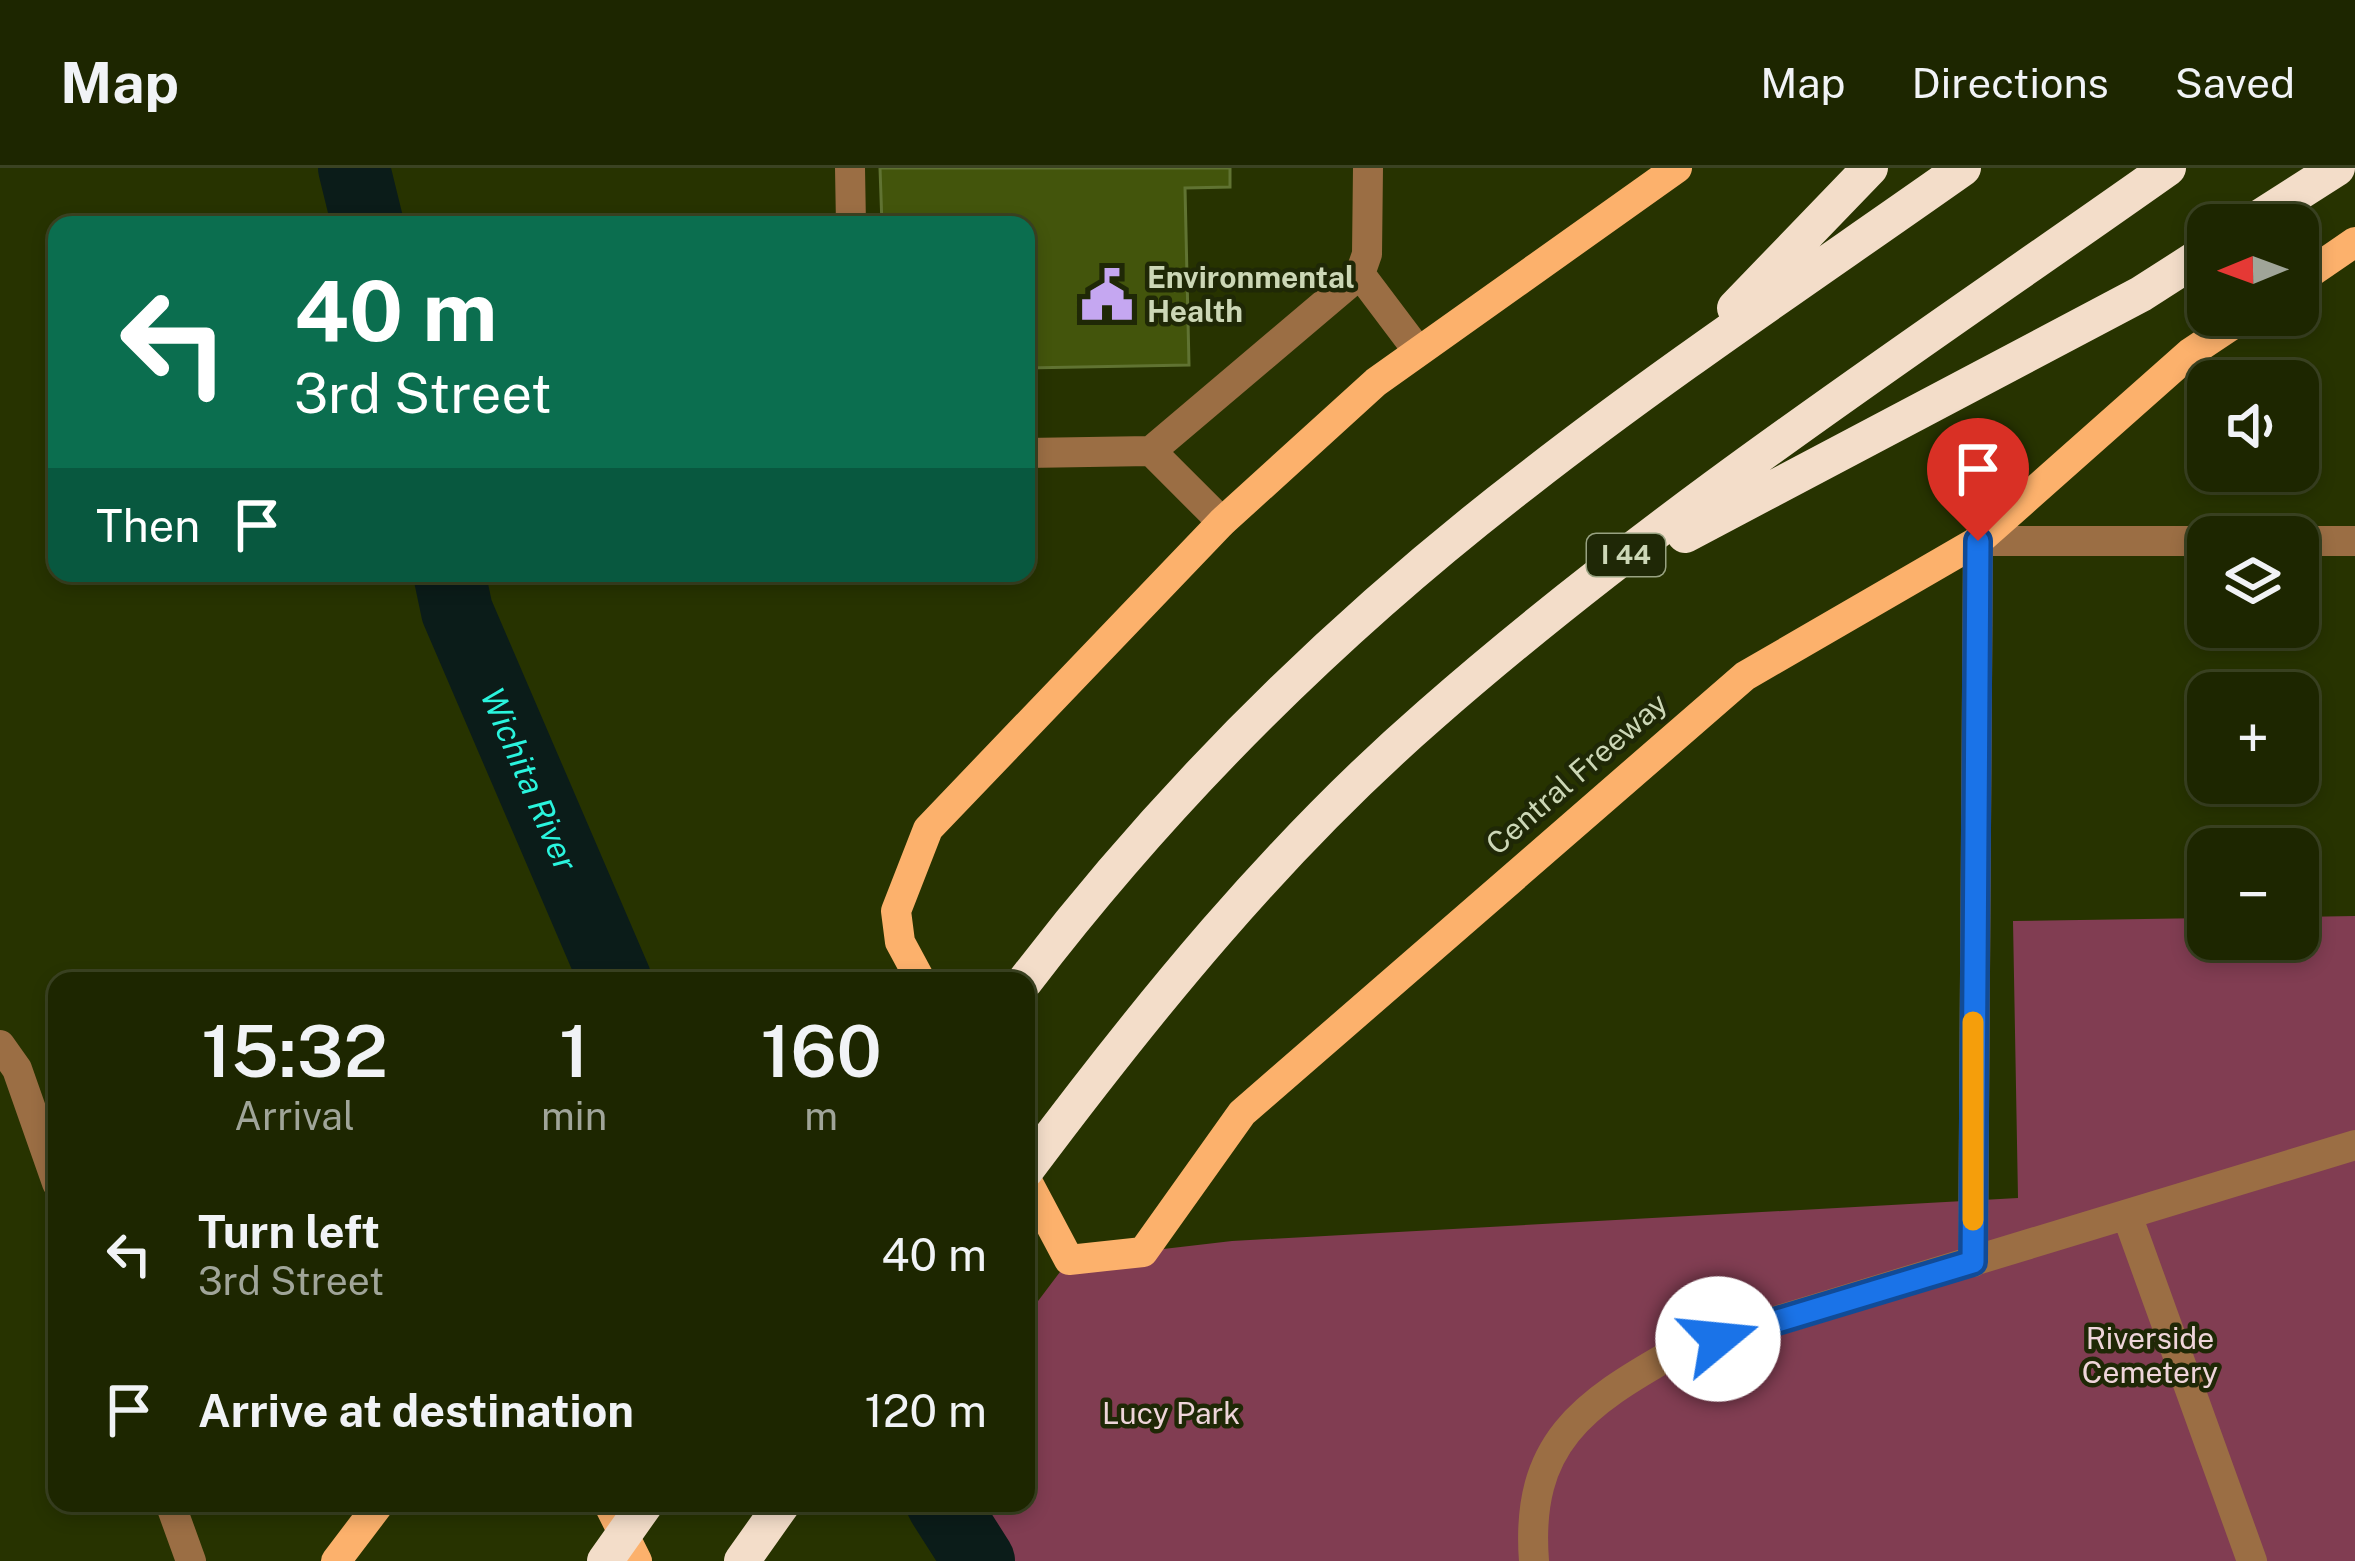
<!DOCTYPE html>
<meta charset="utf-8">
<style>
:root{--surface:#1d2600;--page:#252e0a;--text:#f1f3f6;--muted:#a0a599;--line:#3b4322}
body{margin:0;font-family:"Public Sans",sans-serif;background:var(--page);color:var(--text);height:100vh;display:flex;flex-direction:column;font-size:45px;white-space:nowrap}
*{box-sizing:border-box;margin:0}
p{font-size:39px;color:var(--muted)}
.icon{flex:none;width:66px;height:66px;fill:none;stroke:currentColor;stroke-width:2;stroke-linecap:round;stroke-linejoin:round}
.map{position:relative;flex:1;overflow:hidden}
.panel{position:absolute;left:48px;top:804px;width:987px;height:540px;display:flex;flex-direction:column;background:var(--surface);border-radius:24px;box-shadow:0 6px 18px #0003,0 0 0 3px var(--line)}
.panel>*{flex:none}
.top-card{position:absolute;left:48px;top:48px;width:987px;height:366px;border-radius:24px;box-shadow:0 6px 18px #0003,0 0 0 3px var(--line);background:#0b6e4f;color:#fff;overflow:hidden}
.needle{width:78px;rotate:269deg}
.fabs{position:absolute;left:2187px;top:36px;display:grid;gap:24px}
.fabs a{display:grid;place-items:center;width:132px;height:132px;border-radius:24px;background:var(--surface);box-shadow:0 6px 18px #0003,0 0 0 3px var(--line);font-size:60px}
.pin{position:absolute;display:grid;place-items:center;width:102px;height:102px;color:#fff;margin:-123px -51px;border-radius:50% 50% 50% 0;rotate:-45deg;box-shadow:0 0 12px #0007}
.pin .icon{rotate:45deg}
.me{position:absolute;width:132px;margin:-66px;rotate:73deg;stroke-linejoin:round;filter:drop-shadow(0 0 9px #0008)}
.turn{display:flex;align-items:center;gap:42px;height:252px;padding:0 48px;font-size:54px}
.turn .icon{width:156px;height:156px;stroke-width:2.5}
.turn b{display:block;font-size:84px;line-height:102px}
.then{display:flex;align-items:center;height:114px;padding:0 48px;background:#0003;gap:24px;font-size:45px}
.eta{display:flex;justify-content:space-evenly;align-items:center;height:204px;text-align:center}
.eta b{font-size:72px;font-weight:600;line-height:84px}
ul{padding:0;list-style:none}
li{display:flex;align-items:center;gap:36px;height:156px;padding:0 48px}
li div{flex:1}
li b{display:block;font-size:45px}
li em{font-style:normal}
header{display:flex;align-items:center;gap:72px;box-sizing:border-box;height:168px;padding:0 60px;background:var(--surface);border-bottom:3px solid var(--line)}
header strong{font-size:57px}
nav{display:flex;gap:66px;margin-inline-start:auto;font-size:42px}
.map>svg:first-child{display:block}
.green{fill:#813d52}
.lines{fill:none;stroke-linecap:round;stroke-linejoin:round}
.river{stroke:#0b1c19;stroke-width:72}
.building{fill:#43550c;stroke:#607332;stroke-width:3}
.minor{stroke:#9b6e44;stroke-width:30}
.major{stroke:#fcb16c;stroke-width:30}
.highway{stroke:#f3ddc9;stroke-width:36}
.highway-bridge{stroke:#f3ddc9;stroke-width:36}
.route-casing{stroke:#114b97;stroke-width:30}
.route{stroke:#1a73e8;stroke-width:21}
.slow{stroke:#f59e0b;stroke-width:21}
.labels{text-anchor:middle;stroke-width:9;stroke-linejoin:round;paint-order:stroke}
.shield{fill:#1f2806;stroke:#98a281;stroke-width:3}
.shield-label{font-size:27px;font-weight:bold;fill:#ccd7b6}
.poi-label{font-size:30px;font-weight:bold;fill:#ccd7b6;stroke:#1f2806;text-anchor:start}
.street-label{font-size:30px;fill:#ccd7b6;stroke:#1f2806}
.park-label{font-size:30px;fill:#efd5da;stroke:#1f2806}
.water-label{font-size:33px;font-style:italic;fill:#2af4dd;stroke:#1f2806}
</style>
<header>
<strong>Map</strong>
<nav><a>Map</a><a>Directions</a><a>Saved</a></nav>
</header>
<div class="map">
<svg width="2355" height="1393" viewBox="0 0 2355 1393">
<rect width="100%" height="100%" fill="#273300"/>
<!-- green -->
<path class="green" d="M2355,748V1393H979L942,1335H1026V1149L1069,1092L1232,1073L2018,1030L2013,753L2208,750V771H2298V749Z"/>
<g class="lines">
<!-- river -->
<g class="river">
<path d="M354,0L368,57"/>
<path id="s1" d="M449,405L457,443L616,813"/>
<path d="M942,1335L979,1393"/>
</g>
</g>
<!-- building -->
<path class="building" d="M880,0H1230V19L1185,20L1189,197L1026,200V57H882Z
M2213,303H2259L2260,323L2214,325Z"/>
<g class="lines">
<!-- minor -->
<path class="minor" d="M850,0L851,57
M1360,106L1418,183
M1151,283L1360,106L1367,86L1368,0
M1026,285L1151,283L1222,354
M2298,373H2355
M0,877L17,901L57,1015
M2127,1047L2252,1393
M1973,1094L1978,373H2208
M170,1335L191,1393
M1534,1393C1525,1275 1583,1236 1677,1183L2355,977"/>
<!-- major -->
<path class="major" d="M2298,113L2355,74
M921,813L900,774L896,743L928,661L1222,354L1376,214L1677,0
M1026,1011L1069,1092L1143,1084L1242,945L1745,508L1978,373L2190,185L2247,147
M608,1335L637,1393
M336,1393L380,1335"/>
<!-- highway -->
<path class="highway" d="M2248,57L2337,0
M1735,140L1870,0
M1685,367L2141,126L2208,83
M1025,813C1168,626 1339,457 1526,313C1667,203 1817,103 1963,0
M1026,1002C1148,839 1276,681 1430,547C1660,345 1919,176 2168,0
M742,1393L783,1335"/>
<!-- highway-bridge -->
<path class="highway-bridge" d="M605,1393L646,1335"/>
</g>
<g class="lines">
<!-- route casing -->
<g class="route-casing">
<path id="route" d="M1718,1171L1973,1094L1978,373"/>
</g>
<!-- route -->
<use href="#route" class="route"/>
<!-- slow -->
<path class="slow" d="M1973,1052V854"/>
</g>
<!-- icons -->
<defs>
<g id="civic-bare" transform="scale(4.14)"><path d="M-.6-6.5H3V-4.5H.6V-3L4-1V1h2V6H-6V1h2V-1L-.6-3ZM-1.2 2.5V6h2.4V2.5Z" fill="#c5a7f1" stroke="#1f2806" stroke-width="2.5" paint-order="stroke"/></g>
</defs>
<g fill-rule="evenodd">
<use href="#civic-bare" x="1107" y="127"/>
</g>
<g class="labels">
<!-- shield labels -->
<rect class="shield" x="1587" y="366" width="78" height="42" rx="9"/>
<g class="shield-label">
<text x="1626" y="396">I 44</text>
</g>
<!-- poi labels -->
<g class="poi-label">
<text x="1147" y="120">Environmental<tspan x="1147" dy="34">Health</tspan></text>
</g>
<!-- street labels -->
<g class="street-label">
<text transform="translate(1577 606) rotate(-41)" y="10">Central Freeway</text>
</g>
<!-- park labels -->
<g class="park-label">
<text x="2150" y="1181">Riverside<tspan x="2150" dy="34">Cemetery</tspan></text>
<text x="1171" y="1256">Lucy Park</text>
</g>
<!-- water labels -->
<g class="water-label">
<text dy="12" stroke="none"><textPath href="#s1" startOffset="222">Wichita River</textPath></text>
</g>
</g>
</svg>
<div class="fabs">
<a><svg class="needle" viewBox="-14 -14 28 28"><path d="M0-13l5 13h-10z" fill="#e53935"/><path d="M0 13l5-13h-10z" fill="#a0a599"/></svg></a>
<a><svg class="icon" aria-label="sound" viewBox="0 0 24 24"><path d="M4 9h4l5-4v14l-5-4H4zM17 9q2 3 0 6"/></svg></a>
<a><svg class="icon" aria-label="layers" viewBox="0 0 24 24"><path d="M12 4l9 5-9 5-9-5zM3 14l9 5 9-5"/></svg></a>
<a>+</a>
<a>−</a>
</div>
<div class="pin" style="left:1978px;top:373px;background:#d93025"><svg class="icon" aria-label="arrive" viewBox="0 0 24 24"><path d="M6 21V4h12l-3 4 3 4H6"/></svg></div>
<svg class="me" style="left:1718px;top:1171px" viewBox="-20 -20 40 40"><circle r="19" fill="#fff"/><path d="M0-13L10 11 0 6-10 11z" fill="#1a73e8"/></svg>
<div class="top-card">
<div class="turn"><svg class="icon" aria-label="left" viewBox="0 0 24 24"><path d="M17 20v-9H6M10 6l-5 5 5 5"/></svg><div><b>40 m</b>3rd Street</div></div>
<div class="then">Then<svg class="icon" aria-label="arrive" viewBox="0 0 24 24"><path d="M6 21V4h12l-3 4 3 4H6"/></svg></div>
</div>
<section class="panel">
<div class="eta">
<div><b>15:32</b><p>Arrival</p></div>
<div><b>1</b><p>min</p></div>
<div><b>160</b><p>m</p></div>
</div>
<ul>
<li><svg class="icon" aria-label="left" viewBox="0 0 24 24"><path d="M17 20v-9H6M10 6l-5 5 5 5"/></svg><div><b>Turn left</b><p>3rd Street</p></div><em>40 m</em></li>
<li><svg class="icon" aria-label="arrive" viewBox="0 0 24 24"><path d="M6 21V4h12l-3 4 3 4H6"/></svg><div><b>Arrive at destination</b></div><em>120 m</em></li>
</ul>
</section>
</div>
